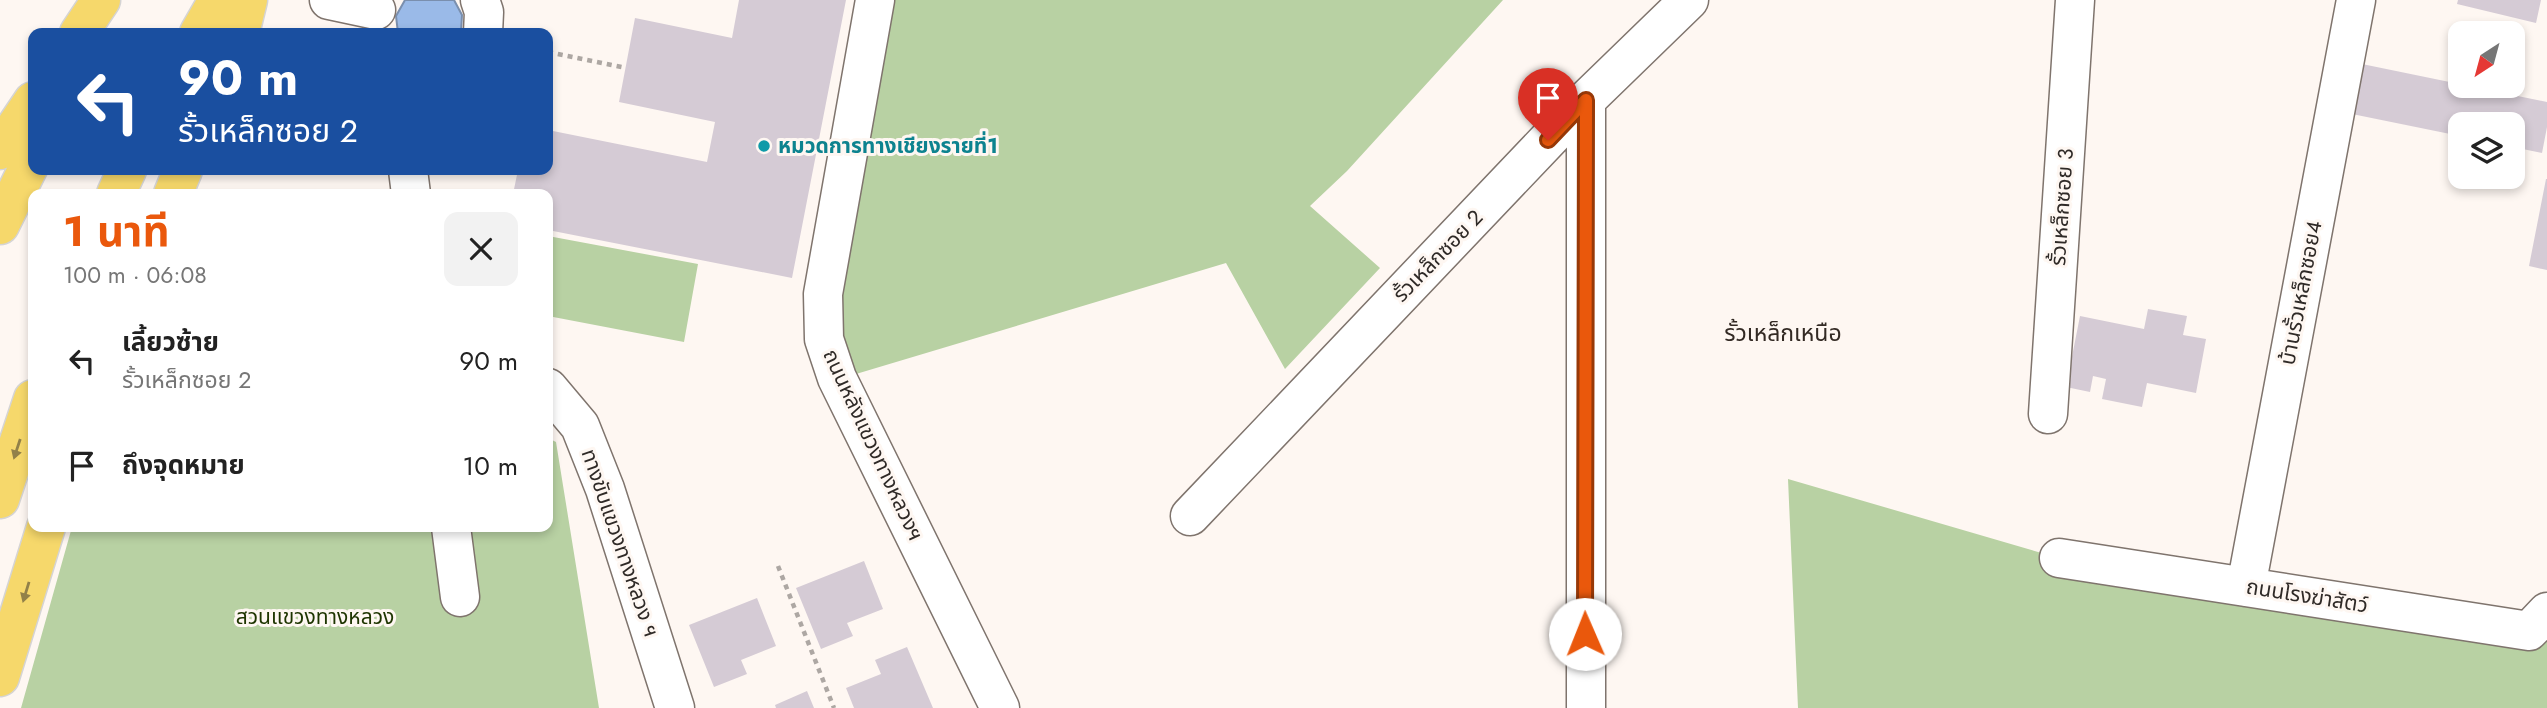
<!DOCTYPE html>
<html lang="th">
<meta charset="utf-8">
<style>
:root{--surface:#fff;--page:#f2f2f2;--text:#222;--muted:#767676;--accent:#ea580c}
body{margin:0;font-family:Jost,"Noto Sans Thai",sans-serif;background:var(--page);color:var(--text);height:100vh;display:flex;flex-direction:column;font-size:26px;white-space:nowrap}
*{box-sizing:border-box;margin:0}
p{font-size:23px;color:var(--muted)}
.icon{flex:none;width:38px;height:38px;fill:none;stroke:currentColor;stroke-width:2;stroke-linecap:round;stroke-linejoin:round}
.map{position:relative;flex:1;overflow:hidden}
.panel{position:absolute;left:28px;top:189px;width:525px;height:343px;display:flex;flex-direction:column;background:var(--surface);border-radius:14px;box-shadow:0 4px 10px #0003}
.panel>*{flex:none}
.guide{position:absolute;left:28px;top:28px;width:525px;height:147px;border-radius:14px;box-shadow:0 4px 10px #0003;background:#1a4fa0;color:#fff;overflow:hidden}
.needle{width:46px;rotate:216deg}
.controls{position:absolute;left:2448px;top:21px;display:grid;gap:14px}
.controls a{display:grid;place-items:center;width:77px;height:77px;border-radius:14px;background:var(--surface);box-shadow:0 4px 10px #0003;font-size:35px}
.pin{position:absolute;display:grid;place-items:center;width:60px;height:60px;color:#fff;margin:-72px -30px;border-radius:50% 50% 50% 0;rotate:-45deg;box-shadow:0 0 7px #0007}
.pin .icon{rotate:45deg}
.me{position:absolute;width:77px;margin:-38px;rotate:359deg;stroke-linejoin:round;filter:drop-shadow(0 0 5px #0008)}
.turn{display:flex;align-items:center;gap:24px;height:147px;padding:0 35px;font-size:32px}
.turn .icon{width:91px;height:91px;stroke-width:2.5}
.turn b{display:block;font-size:49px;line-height:60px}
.round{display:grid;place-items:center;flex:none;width:74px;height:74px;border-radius:14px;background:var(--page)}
.head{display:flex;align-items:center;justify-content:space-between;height:119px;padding:0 35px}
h1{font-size:42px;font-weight:700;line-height:52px;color:var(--accent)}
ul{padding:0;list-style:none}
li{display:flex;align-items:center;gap:21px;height:105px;padding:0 35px}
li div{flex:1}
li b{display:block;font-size:26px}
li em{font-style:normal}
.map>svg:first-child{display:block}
.green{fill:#b8d1a3}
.water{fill:#9abae8;stroke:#7a8fae;stroke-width:2}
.building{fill:#d5cbd5}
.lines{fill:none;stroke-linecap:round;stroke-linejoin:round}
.minor-casing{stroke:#7f746d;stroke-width:41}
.major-casing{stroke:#d5d4d4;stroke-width:41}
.path{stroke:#ada7a3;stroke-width:4.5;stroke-dasharray:5 5;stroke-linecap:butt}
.minor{stroke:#fff;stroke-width:38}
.major{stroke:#f6d86b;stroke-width:38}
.oneway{fill:#928149}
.route-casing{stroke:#983908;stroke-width:18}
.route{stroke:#ea580c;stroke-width:12}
.culture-dot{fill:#0f9aa8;stroke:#fef7f2;stroke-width:2.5}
.labels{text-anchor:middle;stroke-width:6;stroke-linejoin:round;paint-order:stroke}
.culture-label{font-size:21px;font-weight:bold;fill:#0d838f;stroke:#fef7f2;text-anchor:start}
.street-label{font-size:21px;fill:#2f2a27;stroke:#fef7f2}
.park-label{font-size:21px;fill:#1e3500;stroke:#fef7f2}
.neighbourhood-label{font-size:23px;fill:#332a24;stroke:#fef7f2}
</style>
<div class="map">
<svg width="2547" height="708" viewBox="0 0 2547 708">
<rect width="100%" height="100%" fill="#fef7f2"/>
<!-- green -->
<path class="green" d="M889,0H1503L1347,171L1310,206L1380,268L1285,369L1226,263L856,374L839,329L848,231Z
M548,236L698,264L684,342L548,316Z
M548,438L556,442L599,708H21L72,527H548Z
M1788,479L2059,558L2529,631L2547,612V708H1798Z"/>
<!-- water -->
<path class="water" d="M405,0H454L462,15L461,33H398L396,16Z"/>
<!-- building -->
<path class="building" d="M739,0H846L792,278L548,230V194H513L518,170H548V130L707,162L715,122L619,102L635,18L732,38Z
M2458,0H2541L2536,23L2457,4Z
M2362,64L2547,102V127L2542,153L2513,147V124H2460V136L2352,114Z
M2546,179H2547V270L2529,266Z
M2148,309L2187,316L2183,335L2206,339L2196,393L2147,383L2142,407L2102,399L2106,379L2093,376L2090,392L2066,387L2080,316L2144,329Z
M864,561L883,609L847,623L853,636L821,649L796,588Z
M757,598L776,646L741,660L747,674L714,687L689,625Z
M907,647L933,708H854L846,688L881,674L875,660Z
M807,691L814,708H776L775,705Z"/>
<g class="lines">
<!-- minor casing -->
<g class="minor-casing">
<path id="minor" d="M329,0L376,10
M480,0L484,12L483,33
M875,0L823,294L824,339L837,378L1000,708
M408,170L411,194
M548,388L580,426L605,489L675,708
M2048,414L2075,0
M1190,516L1586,100L1689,0
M451,527L460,597
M2059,558L2529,631L2547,612
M2246,587L2356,0
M1586,708V100"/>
</g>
<!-- major casing -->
<g class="major-casing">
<path id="major" d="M79,33L101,0
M199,33L218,0
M240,33L248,0
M0,150L33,101
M116,194L127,170
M173,194L183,170
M0,225L33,158
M0,499L33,399
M0,677L46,527"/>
</g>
<!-- path -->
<path class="path" d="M548,52L626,68
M778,566L834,708"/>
<!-- minor -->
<use href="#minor" class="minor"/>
<!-- major -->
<use href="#major" class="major"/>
</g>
<!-- one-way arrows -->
<defs><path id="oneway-solid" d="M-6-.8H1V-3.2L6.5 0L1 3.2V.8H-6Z" transform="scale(1.75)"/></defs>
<g class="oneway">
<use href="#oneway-solid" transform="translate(17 449) rotate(108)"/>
<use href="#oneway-solid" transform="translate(26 592) rotate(107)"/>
</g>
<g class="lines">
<!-- route casing -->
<g class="route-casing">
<path id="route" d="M1548,140L1586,100L1585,634"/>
</g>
<!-- route -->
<use href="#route" class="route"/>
</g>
<!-- markers -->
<circle class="culture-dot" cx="764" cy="146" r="7"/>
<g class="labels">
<!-- culture labels -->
<g class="culture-label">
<text x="778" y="153">หมวดการทางเชียงรายที่1</text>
</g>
<!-- street labels -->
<g class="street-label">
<text transform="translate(2062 207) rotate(-86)" y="7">รั้วเหล็กซอย 3</text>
<text transform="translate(1438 256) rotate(-46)" y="7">รั้วเหล็กซอย 2</text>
<text transform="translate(2301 293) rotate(-79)" y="7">บ้านรั้วเหล็กซอย4</text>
<text transform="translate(873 445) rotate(65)" y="7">ถนนหลังแขวงทางหลวงฯ</text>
<text transform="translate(620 543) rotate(71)" y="7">ทางขับแขวงทางหลวง ฯ</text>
<text transform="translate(2307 596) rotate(9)" y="7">ถนนโรงฆ่าสัตว์</text>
</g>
<!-- park labels -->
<g class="park-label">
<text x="315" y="624">สวนแขวงทางหลวง</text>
</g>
<!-- neighbourhood labels -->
<g class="neighbourhood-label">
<text x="1783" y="341">รั้วเหล็กเหนือ</text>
</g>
</g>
</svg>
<div class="controls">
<a><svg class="needle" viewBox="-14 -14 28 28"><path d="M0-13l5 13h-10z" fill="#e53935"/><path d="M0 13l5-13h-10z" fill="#767676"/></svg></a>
<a><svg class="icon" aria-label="layers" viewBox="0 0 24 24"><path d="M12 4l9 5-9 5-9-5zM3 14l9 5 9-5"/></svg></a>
</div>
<div class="pin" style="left:1548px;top:140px;background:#d93025"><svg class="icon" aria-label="arrive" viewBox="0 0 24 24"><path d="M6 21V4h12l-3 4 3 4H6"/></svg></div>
<svg class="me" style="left:1585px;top:634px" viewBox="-20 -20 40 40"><circle r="19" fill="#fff"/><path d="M0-13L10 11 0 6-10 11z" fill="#ea580c"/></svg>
<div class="guide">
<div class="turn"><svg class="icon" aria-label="left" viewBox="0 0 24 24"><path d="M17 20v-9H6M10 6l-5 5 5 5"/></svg><div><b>90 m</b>รั้วเหล็กซอย 2</div></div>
</div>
<section class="panel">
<div class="head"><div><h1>1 นาที</h1><p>100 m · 06:08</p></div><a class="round"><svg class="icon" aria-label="close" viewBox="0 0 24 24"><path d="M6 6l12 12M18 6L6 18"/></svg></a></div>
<ul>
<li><svg class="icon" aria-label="left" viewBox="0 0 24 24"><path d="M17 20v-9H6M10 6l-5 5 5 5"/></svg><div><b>เลี้ยวซ้าย</b><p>รั้วเหล็กซอย 2</p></div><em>90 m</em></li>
<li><svg class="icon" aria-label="arrive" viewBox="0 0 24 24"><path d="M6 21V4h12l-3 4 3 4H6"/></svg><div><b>ถึงจุดหมาย</b></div><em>10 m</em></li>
</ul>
</section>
</div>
